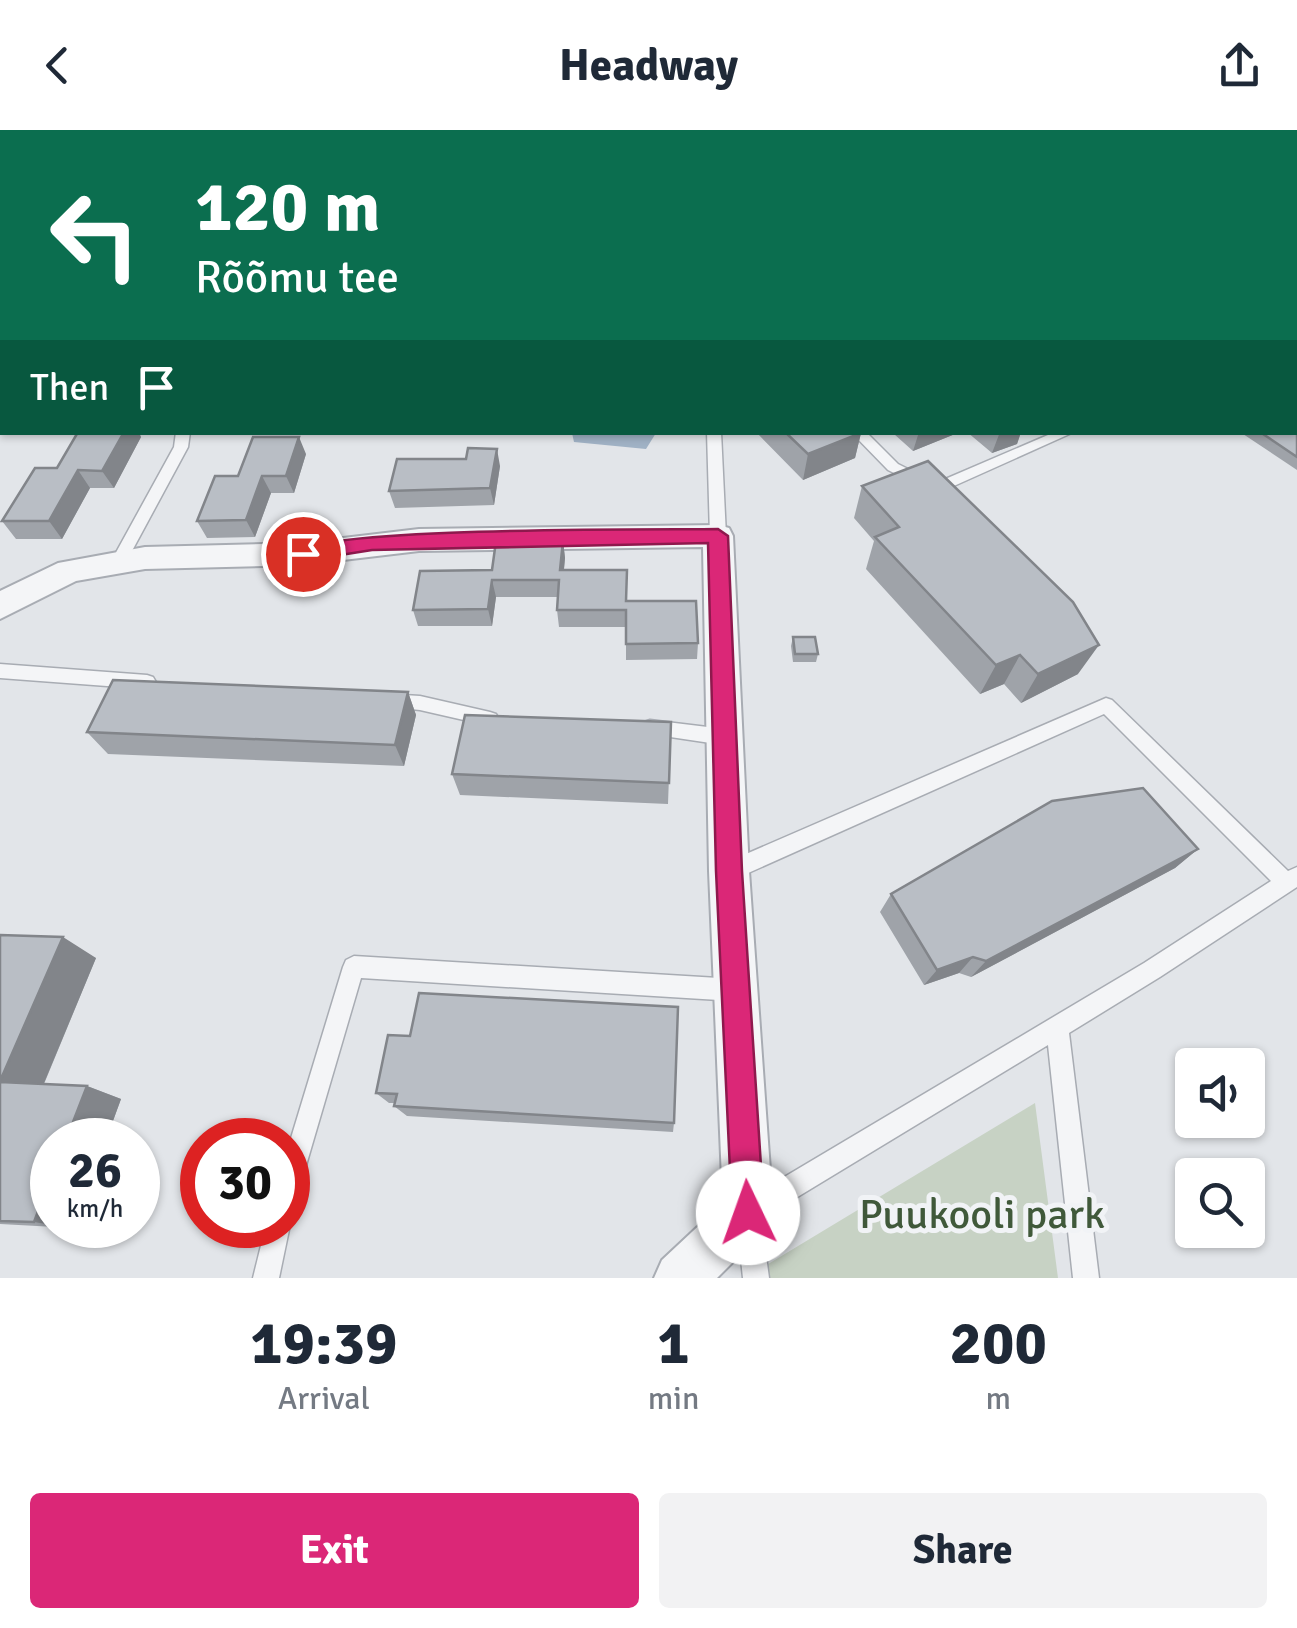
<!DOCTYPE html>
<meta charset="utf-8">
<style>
:root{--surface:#fff;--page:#f2f2f3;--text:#1f2937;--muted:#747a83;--accent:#db2777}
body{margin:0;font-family:Signika,sans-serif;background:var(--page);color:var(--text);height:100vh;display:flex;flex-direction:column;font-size:38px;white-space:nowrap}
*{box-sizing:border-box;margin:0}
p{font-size:32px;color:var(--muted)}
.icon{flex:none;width:55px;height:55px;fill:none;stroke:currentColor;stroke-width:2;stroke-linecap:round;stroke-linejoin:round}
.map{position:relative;height:1148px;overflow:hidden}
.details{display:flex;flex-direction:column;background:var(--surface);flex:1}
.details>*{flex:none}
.hud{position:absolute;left:0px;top:0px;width:1298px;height:305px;box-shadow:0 2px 8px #0004;background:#0b6e4f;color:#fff;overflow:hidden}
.tools{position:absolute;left:1175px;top:918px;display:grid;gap:20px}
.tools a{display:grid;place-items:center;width:90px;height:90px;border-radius:10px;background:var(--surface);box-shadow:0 2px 8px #0004;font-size:50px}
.speed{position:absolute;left:30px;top:988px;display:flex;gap:20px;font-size:50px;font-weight:700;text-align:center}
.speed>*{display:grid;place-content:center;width:130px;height:130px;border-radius:50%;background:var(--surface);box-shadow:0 2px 8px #0004;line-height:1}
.speed small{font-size:25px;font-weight:400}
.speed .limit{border:15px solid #d22;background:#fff;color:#111}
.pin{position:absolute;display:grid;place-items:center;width:85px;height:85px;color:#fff;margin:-42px;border:5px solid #fff;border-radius:50%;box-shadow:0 2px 10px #0007}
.me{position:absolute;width:110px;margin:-55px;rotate:357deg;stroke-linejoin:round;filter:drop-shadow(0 0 8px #0008)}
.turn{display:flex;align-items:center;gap:35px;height:210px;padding:0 30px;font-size:45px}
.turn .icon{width:130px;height:130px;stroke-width:2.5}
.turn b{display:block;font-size:70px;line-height:85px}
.then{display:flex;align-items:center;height:95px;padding:0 30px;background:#0003;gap:20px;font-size:38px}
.eta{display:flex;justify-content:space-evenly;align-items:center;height:170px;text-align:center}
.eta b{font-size:60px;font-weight:800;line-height:70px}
.button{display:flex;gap:20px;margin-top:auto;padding:20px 30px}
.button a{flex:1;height:115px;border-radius:10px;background:var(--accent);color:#fff;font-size:40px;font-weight:800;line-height:115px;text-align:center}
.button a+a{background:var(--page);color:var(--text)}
header{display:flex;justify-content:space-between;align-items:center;height:130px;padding:0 30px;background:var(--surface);font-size:45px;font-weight:800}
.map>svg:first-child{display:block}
.green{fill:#c7d2c4}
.water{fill:#a0b2c5}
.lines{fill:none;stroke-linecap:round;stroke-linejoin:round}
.service-casing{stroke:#a8acb3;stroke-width:3}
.minor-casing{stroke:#a8acb3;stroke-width:4}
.service{fill:#f4f5f7;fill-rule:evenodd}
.minor{fill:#f4f5f7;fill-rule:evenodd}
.wall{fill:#9fa3a9}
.shaded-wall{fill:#82858a}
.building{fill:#b9bec5;stroke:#82858a;stroke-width:2.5}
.route{fill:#db2777;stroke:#8e194d;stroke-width:2.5}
.labels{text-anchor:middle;stroke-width:10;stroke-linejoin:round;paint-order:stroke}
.near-park-label{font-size:42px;fill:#40593a;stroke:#f1f3f6}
</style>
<header><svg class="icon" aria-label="back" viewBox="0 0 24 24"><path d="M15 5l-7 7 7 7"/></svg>Headway<svg class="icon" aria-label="share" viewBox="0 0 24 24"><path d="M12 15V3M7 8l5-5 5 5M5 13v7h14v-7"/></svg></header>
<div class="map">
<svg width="1297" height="1148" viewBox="0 0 1297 1148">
<rect width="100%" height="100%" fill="#e2e5e9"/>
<!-- green -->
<path class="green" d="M0,0H514L2,2V97Z
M1035,973L1058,1148H745Z"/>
<!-- water -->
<path class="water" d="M572,303V302L656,303L646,319L574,312Z"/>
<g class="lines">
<!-- service casing -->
<g class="service-casing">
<path id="service" d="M937,0H950L952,2H940Z
M1295,55H1297V61H1295Z
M176,302H190L188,317L126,432H116L113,428L174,317Z
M707,302H721L726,406L718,411L710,406Z
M851,302H866L898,334L936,353L1055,302H1074L936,364L888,340Z
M0,534L147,545L153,547L156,552L153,557L147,559L0,548Z
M388,564L420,566L490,582L496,584L499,589L496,594L490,596L420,580L382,576L379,571L382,566Z
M1106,568L1112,570L1288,741L1297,737V757L1160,847L1069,903L1099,1148H1073L1048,915L761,1089L769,1148H743L736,1083L739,1074L1144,833L1271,751L1104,584L737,748L730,750L723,748L720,741L723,734Z
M650,590L724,599L730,602L733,607L730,612L724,615L650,604L644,602L641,597L644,592Z
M354,826L735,849L743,852L746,860L743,868L735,871L361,848L300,1056L297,1065L288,1068V1018L343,837L346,830Z
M288,1088L290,1095L279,1148H253L266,1095H288Z"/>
</g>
<!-- minor casing -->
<g class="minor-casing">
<path id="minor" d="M2,122V137L0,138V123Z
M0,168L2,169V183H0Z
M718,395L729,398L733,406L749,741L773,1083L765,1100L717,1148H654L662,1130L723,1073L709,741L703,417L419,421L301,435L145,439L76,451L0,489V461L58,433L145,417L301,413L419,399Z"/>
</g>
<!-- service -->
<use href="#service" class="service"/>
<!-- minor -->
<use href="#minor" class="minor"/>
</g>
<!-- wall -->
<path class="wall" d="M1000,0H1070L1075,2H1004Z
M1082,0H1169L1174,2H1087Z
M1183,0H1261L1267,2H1188Z
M1270,0H1297V12L1295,11V2H1275Z
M1297,272V340L1240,302H1295Z
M756,302L861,303L855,328L803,350Z
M894,302H960L913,321L894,304Z
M967,302H1021L1017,314L992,323Z
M141,307L114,358H90L62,409H16L2,391L57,338Z
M306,324L294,363H271L255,407L207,408L197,391L238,346Z
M466,329L500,336L494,375L395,378L389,361Z
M862,356L1078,544L1021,573L1004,554L980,564L866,439L874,411L854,388Z
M563,411L565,428L564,440L627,471L698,513L697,529L626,530V497H559L557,480L558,467H496L492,496H418L413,480L492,440Z
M793,507L818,524L816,532H793L791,516Z
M408,562L416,585L404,636L108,624L87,602Z
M671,592L668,674L460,665L452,644Z
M1198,719L1175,738L971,847L959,843L924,855L880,782L891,764Z
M0,805L96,828L44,954L87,956L121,969L106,1010H52V1095H75L74,1098L0,1094Z
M388,905L674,993L673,1002L407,986L394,976L395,973H389L376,963Z"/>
<!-- shaded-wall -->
<path class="shaded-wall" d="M2,221V247L0,249V223Z
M124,302H139L141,307L114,358L102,341Z
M919,302H960L913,321Z
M1000,302H1021L1017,314L992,323Z
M861,303L855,328L803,350L808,324Z
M299,307L306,324L294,363L286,346Z
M497,319L500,336L494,375L490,358Z
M78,340L90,358L62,409L49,391Z
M262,346L271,363L255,407L246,390Z
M563,411L565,428L562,457L560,440Z
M492,450L496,467L492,496L488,479Z
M1099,515L1078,544L1021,573L1038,544Z
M1020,525L1004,554L980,564L996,535Z
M408,562L416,585L404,636L395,615Z
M1198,719L1175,738L971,847L986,831Z
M63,807L96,828L39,965L0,952Z
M973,827L959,843L924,855L937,840Z
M87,956L121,969L106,1010H66Z
M52,1044V1095L34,1092Z
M53,1095H75L74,1098Z"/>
<!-- building -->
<path class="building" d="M1018,0H1070L1075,2H1022Z
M1101,0H1169L1174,2H1106Z
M1205,0H1261L1267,2H1210Z
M1295,194L1297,195V241L1295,240Z
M0,200L2,201V204L0,206L2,207V221L0,223Z
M1295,271L1297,272V327L1260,302H1295Z
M78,302H124L102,341L78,340L49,391H2L35,338H57Z
M785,302H861V303L808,324Z
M253,307H299L286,346H262L246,390L197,391L215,346H238Z
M468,318L497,319L490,358L389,361L397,329H466Z
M928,331L1073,472L1099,515L1038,544L1020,525L996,535L875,407L899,397L862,356Z
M496,411H563L560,440H627L626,471H696L698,513L626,514V480H557L559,450H492L488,479L413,480L420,441L492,440Z
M793,507H815L818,524H795Z
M113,550L408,562L395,615L87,602Z
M465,585L671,592L669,653L452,644Z
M1143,658L1198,719L986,831L973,827L937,840L891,764L1052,671Z
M0,805L63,807L0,951Z
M419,863L678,877L674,993L394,976L397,964L376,963L388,905L410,906Z
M0,952L87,956L66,1010H52V1044L34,1092L0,1091Z"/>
<!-- route -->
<path class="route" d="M718,399L728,406L742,741L764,1083L759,1094L748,1099L736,1094L732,1083L716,741L708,413L372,420L303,431L293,424C317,396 660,400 718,399Z"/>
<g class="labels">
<!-- near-park labels -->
<g class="near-park-label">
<text x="982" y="1098">Puukooli park</text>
</g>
</g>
</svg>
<div class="tools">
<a><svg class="icon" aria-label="sound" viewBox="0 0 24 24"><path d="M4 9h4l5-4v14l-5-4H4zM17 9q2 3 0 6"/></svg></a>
<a><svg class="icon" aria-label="search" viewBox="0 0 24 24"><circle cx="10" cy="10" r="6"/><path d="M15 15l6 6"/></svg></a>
</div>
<div class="speed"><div>26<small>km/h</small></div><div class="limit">30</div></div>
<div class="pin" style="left:303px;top:424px;background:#d93025"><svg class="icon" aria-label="arrive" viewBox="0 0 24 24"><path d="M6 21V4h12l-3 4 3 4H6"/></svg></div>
<svg class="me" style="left:748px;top:1083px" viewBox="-20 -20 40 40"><circle r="19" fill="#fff"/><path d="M0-13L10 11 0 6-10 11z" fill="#db2777"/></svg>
<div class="hud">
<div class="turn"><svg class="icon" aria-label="left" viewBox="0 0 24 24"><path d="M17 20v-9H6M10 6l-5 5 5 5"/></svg><div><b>120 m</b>Rõõmu tee</div></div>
<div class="then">Then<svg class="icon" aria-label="arrive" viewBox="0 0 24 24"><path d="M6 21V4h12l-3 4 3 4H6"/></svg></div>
</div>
</div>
<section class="details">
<div class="eta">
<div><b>19:39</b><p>Arrival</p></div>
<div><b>1</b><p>min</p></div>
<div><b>200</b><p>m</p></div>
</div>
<div class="button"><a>Exit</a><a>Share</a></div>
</section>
